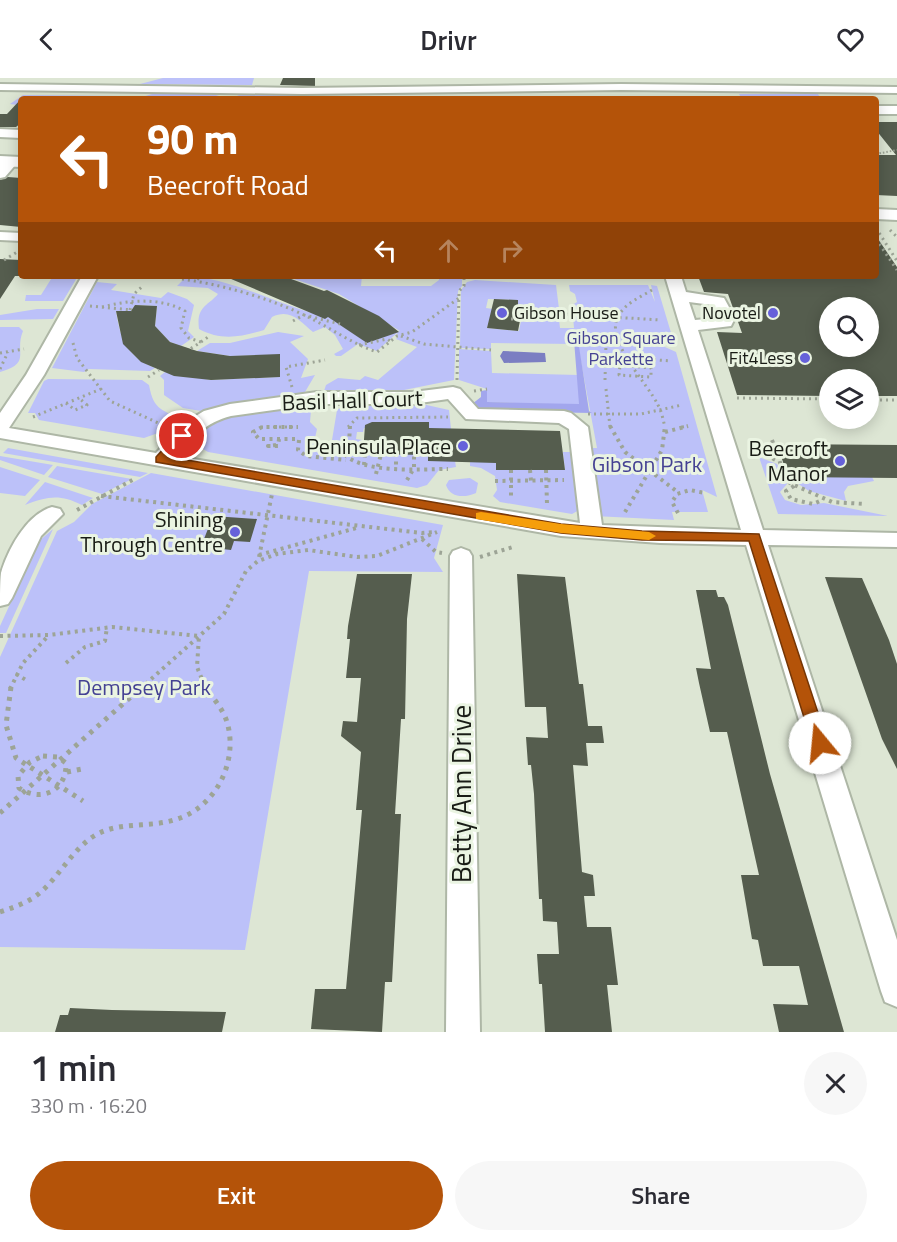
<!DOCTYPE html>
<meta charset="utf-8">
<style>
:root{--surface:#fff;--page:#f7f7f7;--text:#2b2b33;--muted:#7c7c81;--accent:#b45309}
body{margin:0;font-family:"Titillium Web",sans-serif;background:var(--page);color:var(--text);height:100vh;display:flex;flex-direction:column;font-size:22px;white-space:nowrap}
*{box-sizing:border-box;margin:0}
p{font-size:20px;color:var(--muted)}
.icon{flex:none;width:33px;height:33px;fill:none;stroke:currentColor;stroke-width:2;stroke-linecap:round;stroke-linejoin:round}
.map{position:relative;height:954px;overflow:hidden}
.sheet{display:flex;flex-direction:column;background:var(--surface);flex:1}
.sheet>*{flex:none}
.top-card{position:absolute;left:18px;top:18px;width:861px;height:183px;border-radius:6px;box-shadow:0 3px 15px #0003;background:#b45309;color:#fff;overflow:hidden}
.controls{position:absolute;left:819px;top:219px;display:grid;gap:12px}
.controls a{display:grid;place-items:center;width:60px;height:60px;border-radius:50%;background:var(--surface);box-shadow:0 3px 15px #0003;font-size:30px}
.pin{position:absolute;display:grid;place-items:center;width:51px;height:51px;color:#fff;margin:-26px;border:3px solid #fff;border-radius:50%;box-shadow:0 2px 6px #0007}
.me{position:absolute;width:66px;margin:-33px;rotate:343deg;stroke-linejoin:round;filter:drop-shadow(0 0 4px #0008)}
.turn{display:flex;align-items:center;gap:21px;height:126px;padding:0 30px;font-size:27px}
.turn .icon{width:78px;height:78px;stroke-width:2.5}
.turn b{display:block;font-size:42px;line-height:51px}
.lanes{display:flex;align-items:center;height:57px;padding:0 30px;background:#0003;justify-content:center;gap:30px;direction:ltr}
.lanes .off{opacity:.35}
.round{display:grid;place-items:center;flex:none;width:63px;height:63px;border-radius:32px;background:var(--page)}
.headline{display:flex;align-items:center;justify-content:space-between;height:102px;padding:0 30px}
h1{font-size:36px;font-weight:600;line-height:45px}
.primary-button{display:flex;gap:12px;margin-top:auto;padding:12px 30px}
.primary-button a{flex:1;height:69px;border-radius:36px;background:var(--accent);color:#fff;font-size:24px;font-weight:600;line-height:69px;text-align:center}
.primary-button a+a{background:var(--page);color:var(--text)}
header{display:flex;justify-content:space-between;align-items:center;height:78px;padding:0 30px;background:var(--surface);font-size:27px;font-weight:600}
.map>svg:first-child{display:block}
.green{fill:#bcc1f9}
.forest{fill:#a2a6ed}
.water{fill:#7b7ec2}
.building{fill:#555d4e;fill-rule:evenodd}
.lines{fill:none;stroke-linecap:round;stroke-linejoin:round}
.minor-casing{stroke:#aeb7a6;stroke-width:4}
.major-casing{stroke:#aeb7a6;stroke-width:4}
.path-far3{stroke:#9da496;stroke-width:2;stroke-dasharray:1.5 2;stroke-linecap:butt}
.path-far2{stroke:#9da496;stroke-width:3;stroke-dasharray:2 4;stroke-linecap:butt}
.path-far1{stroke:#9da496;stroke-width:4;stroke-dasharray:3 4.5;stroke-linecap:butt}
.path{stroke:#9da496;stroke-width:5;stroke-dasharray:4 6;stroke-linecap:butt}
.minor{fill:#fff;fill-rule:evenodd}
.major{fill:#fff;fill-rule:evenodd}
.route{fill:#b45309;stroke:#753606;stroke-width:1.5}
.slow{fill:#f59e0b}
.poi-dot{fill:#6661da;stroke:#eaf4e2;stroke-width:2}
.labels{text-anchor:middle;stroke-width:6;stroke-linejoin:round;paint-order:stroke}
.far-poi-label{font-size:18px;fill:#191c16;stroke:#eaf4e2;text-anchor:end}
.far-park-label{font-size:18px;fill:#444193;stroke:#eaf4e2}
.street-label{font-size:22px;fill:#191c16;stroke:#eaf4e2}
.poi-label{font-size:22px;fill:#191c16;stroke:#eaf4e2;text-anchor:end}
.park-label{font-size:22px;fill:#444193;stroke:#eaf4e2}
.near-street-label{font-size:27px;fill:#191c16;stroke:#eaf4e2}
</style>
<header><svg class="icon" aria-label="back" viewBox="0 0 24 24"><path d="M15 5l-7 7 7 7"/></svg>Drivr<svg class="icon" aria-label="heart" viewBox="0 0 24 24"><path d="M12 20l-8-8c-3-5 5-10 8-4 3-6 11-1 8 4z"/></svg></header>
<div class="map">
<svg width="897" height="954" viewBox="0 0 897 954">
<rect width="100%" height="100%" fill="#dde6d4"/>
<!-- green -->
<path class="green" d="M163,0H254L252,7L140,6Z
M155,15L213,16L222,19L136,21Z
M241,16H310L309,20L303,21H231Z
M739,16H818L821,21H742Z
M23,17L118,18H120L114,21H21V37H9L18,27L10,26Z
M53,198H78L63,223H25L26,217H41Z
M180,198C232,198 279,229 328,239C341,242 356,257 367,264L400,253L339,216L285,198H362L361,208H431L439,202V198L462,201V208L458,213L454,302L404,312L324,313L326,307L338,300L360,302L365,298L378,302L417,269L396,261L398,259L397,255L377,273L358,266L341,278H336L334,276L343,271L335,257L325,249L313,254C300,244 291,230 272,239L264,252C241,259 221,263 199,251C196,228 208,228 218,216L208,210L177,208L184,201Z
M475,202L556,207L559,231L556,234L524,232L523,239L510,238L517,229H523L518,227V222L488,221L486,230L493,231L487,250L519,253L521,243L533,244L534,240L559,242L560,250H574L572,227L577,224L575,216L570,213L569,207H648L655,224L651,207L657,208L672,258L663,263L665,269L676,274L717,419L702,412L708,434H672L674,442L594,438L591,370H597L577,262H575V266L491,265V271L460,270L461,212L467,204Z
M97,204L117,206L111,212L161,220L168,214L187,221L194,227L188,253L194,259L181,268L170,264L155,248L157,228L135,227L131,233H116C120,261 128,279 155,290L150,293L89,291L84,294L52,290Z
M37,231H59L53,241L0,242V237Z
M0,249H19L23,253C14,275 32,285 0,294Z
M278,254L304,258L290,264L308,281L301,300L315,297L305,314L229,325L201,333L183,330L164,317V302L160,298L165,294L211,302L279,299L280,277L230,278L197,273L210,265H230Z
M459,271L491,273L492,295L579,297L580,327L486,324L487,311L459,302Z
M48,301L142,302L149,307C154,335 163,329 183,345L167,358L158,355L144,360L39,342L35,335H28L44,303Z
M348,325L422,326L449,332L451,351L364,350L363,354H357L356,361L362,362L364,366L428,377V383H455L456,389L439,392L427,407L417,410L208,374L195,366V359C223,332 266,332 302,327L311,332L310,344L317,351L313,369L331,368L337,332Z
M8,370L148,395L140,399L3,375Z
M563,374H577L581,431L572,436L500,424L493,418L497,412L495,398L481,390L470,388V384L496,383V391L565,392Z
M0,378L53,387L44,397L0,382Z
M759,379L777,386L787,406L780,414L785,422L801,427L824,425L888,438L778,436Z
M57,388L132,401L102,416L48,399Z
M0,389L40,402L25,418L0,415Z
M151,395L443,447L434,480L443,494L309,493L245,872L0,869V579L57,453L74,444L92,426Z
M788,399H872L874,403L848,408L844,414L846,423L809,413Z
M470,400L478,405L476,415C465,420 450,420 446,407L449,402Z
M45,404L93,420L82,427C60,416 48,418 25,427Z
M53,451L6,555H0V548L39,463Z"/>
<!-- forest -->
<path class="forest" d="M574,262H578L589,333L592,335L477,333L472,326L481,319V313L487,312V324L579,326Z"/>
<!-- water -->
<path class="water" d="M503,273L545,275L546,284L504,285L500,278Z"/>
<!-- building -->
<path class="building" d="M283,0H315V8L280,7Z
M21,21V45L16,49H0V36H7Z
M876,44H897V118L876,117V77H896L876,52Z
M8,99L21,100V149L0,147V102Z
M876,158L897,189V318H868V302H830V318L737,317L717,254L742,255L728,216L704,214L698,198H876ZM830,230H868V268H830Z
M0,181L21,182V198H15L0,221Z
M224,198H283L324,213L327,212L379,238L399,254L367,265L328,239L325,241Z
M494,221L518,222V227H523L518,253L487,250Z
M135,227L157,228L155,248L170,264L197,273L230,278L280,276V299L211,302L174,298L141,284L123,266L116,233H131Z
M372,344H429V350L560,353L565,392H496V385L428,383V377L363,376L365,347Z
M777,366L897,367V400L788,399Z
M213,438L257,441L250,464L234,463L231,472L213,470L216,462L204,461Z
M357,496H412L407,541L405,641H401L395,736H401L392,904H385L382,954L311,951L315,911H346L362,732H356L361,674L341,658L343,643L357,644L361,600H346L350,561H347L348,548Z
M517,496L565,499L579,606H583L588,648H602L604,665H586L588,688L573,687L582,794L593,797L595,818H584L587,849H611L618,907H607L612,954H545L542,906H539L537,876H559L557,844L543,843L542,821H539L534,716L531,687H528L526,659L548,660L546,629H525Z
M825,499L862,500L889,562L897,586V691L882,661Z
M696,512H716L718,519H724L728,527L770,696L844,954H779L773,926L808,927L799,888H763L758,862L752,861L741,797H759L727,654H710L699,605L696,590L711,591Z
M70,930L112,932L226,934L222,954H55L60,937H68Z"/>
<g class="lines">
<!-- minor casing -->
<g class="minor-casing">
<path id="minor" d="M0,6L302,10L621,6L897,9V15L621,12L302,16L0,12Z
M876,28H897V36H876Z
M0,51L21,52V60L0,59Z
M11,80L18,84L5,99L0,100V88Z
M0,154L21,155V163L0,162Z
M82,198H98L44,297L9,350L156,375L186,344L204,333L230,326L317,314H413L453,309L460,311L478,331L564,333L571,335L588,349L602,447L741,452L665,198H681L686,214L724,220L735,240L731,248L698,252L763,452L897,455V469L768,467L897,862V929L885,924L881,913L746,467L660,465L561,458L0,360V335L26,297ZM689,224L712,227L718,240L695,242ZM448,321L466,341L559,345L569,351L580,445L175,378C192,360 206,344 231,338L317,326H413Z
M52,429L60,431L63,436L41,458L12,520L8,526L0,528C0,518 0,504 1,495C8,471 27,436 52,429Z
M461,470L469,473L472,478L480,954H446L450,478L453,473Z"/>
</g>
<!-- major casing -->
<g class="major-casing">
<path id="major" d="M0,78L21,79V89L0,88Z
M876,131L897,132V142L876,141Z"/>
</g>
<!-- path-far3 -->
<path class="path-far3" d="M876,76L897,72"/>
<!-- path-far2 -->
<path class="path-far2" d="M876,150L897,183
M890,152L897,159
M876,161L897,192
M4,182L19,173
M192,198L201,202
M182,201C223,207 265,219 302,236C328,248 350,265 377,274L397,258L412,254L459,220
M652,212C639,220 623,226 617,241C607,265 648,306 658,327C662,334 663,342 665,349
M90,228L132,232
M102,229C130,222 159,219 185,233L181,250L189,260L201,264L190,271
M130,232L134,216L144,207
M511,241H528L530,234L660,242
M293,243L304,237L340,246
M401,258L424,266L491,272
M201,264L208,259
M73,265L77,280L110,323L167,349
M359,267L387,261L390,263
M0,275L24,271
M606,278L671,283
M730,284H735
M620,287L651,290V299L619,297Z
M0,291L8,274
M148,299L159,292
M457,302L459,213L464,208V200
M605,302L606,265
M292,309L286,289L325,282
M606,311L610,349
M474,313L487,311
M737,320L830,321
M868,322H897
M66,325L75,332L87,327L79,320
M588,336H641L682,327
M33,339L101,311
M261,349H298
M348,349L357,340L448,339
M682,349L688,348"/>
<!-- path-far1 -->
<path class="path-far1" d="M165,348L167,349
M350,348L349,366L344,376C364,396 421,391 448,391
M610,348L625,374L679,415
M665,354L688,348
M295,361H259L253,354L262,349H298
M299,362L298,372L306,378L346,382
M772,362L786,401L790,405L832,424L865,426
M276,367L268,368H278L279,361
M753,369L779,384
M396,376V389
M364,387L365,376
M511,392V420
M530,392L531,403
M546,392L547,426
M376,396L381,376
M407,402L414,390V377
M495,403L564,402
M794,408L786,413L791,421L813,426L822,422
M101,418L422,455L434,454
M77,432L136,400
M625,434L662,372L665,348
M678,435L672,424L677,416L690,412L705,415
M422,461L436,474L442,475
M259,477L360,449
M259,479L272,416
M480,479L513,469
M0,558L49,557L112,549L199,558L197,589L206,611
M66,585L85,569L105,563L107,549
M16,596L26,602
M10,611L23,585L49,557
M140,611L224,536L246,493L258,483L277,476L308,472L357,479L377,478L437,454"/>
<!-- path -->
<path class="path" d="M11,609L6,647L16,680L83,723
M43,678L58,679L66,685C67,713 41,725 19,710L18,698L30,684Z
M67,694L82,691
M0,735L142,609
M0,834C12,830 23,826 33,820C58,803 69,774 94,758C118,743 148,750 174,742C215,731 239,684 227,644C223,631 213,620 205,609"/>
<!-- minor -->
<use href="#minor" class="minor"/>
<!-- major -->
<use href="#major" class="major"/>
</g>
<!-- route -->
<path class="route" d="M182,354L188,358L169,379L561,446L642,453L759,456L828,665L826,670H814L812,665L749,463L642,462L561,455L156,384V379L178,355Z"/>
<!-- slow -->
<path class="slow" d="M481,434L561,446L649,454L656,458L649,462L561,455L476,441V435Z"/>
<!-- markers -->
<g class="poi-dot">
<circle cx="502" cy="235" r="6"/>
<circle cx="773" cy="235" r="6"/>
<circle cx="805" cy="280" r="6"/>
<circle cx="463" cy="368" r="6"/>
<circle cx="840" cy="383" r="6"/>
<circle cx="235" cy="454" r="6"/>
</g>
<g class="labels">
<!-- far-poi labels -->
<g class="far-poi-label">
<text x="514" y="241" text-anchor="start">Gibson House</text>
<text x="761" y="241">Novotel</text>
<text x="793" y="286">Fit4Less</text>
</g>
<!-- far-park labels -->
<g class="far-park-label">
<text x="621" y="266">Gibson Square<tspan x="621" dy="21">Parkette</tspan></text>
</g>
<!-- street labels -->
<g class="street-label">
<text transform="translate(352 322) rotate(-2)" y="8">Basil Hall Court</text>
</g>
<!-- poi labels -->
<g class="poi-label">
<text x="451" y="376">Peninsula Place</text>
<text x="828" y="378">Beecroft<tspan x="828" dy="25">Manor</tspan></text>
<text x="223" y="449">Shining<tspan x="223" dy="25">Through Centre</tspan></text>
</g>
<!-- park labels -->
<g class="park-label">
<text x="647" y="394">Gibson Park</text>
<text x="144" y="617">Dempsey Park</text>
</g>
<!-- near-street labels -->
<g class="near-street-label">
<text transform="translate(462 716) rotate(-90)" y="9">Betty Ann Drive</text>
</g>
</g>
</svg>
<div class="controls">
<a><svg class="icon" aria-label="search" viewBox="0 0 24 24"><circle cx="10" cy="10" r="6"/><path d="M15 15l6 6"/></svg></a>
<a><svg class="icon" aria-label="layers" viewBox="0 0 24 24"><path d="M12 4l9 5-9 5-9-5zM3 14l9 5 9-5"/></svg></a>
</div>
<div class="pin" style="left:182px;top:358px;background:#d93025"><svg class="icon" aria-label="arrive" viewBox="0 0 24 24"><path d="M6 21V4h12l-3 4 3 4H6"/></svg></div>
<svg class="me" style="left:820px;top:665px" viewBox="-20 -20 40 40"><circle r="19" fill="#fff"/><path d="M0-13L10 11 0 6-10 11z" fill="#b45309"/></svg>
<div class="top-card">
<div class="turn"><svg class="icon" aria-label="left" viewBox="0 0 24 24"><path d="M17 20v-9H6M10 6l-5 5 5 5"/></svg><div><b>90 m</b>Beecroft Road</div></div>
<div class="lanes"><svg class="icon" aria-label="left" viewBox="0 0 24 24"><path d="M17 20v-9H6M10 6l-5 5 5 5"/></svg><svg class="icon off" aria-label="ahead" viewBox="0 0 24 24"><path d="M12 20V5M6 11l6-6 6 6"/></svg><svg class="icon off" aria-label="right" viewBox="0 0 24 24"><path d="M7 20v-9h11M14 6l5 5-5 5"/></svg></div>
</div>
</div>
<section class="sheet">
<div class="headline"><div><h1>1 min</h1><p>330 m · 16:20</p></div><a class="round"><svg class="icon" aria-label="close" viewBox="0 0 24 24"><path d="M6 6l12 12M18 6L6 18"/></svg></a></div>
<div class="primary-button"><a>Exit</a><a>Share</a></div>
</section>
